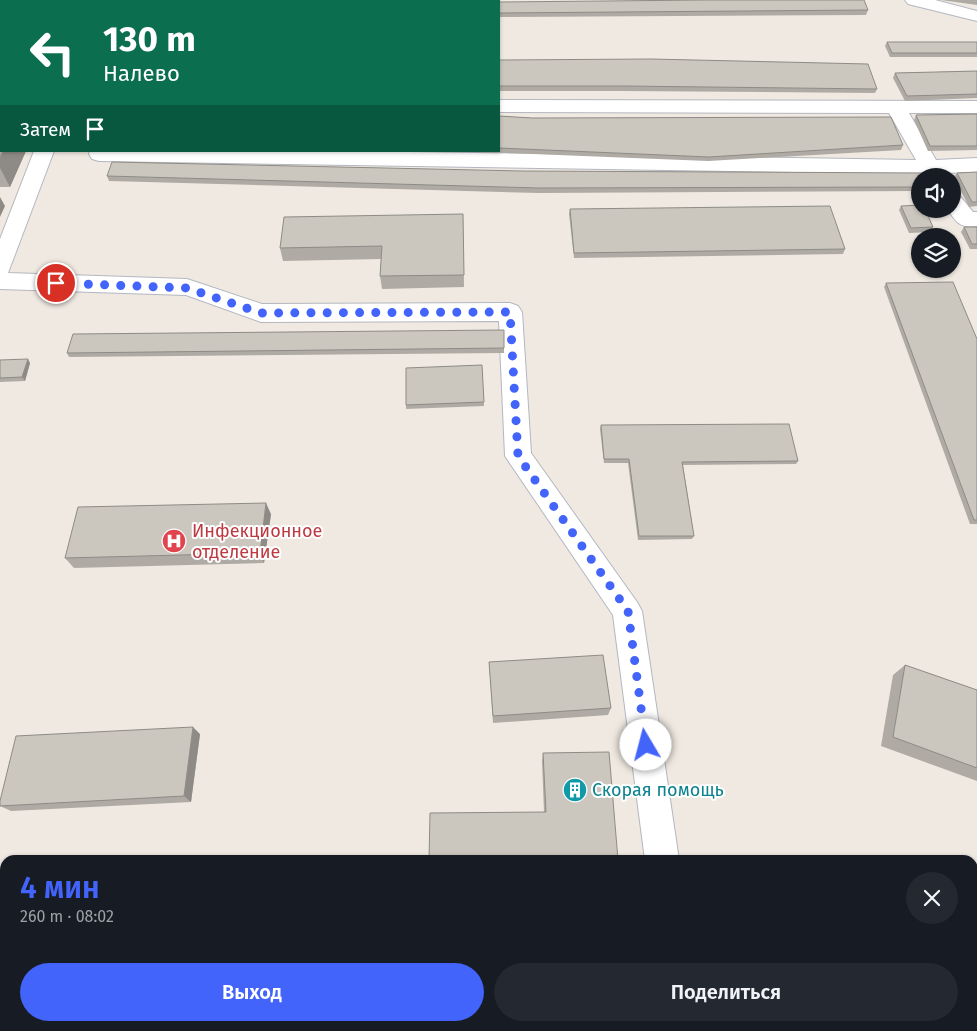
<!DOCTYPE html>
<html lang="ru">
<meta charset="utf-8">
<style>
:root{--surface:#171b24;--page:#242831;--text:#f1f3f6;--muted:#9ea1a6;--accent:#4264fb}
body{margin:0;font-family:"Fira Sans",sans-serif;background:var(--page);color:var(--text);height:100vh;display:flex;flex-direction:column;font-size:19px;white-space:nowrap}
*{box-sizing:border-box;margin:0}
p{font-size:16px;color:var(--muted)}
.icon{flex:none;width:28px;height:28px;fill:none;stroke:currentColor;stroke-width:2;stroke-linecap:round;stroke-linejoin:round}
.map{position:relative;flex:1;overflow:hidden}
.details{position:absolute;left:0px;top:855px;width:978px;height:176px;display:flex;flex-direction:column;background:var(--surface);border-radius:15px 15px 0 0;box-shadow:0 1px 4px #0004}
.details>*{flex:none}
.banner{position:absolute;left:0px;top:0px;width:500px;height:152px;box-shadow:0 1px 4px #0004;background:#0b6e4f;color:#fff;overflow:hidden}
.fabs{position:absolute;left:911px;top:168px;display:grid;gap:10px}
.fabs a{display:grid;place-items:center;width:50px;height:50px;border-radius:50%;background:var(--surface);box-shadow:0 1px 4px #0004;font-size:25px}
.pin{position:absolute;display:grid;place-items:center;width:42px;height:42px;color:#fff;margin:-21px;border:2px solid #fff;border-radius:50%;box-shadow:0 1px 5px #0007}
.me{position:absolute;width:55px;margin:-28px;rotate:352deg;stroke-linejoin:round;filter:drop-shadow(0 0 4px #0008)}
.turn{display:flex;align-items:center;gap:18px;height:105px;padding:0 20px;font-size:22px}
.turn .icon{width:65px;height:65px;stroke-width:2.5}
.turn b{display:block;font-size:35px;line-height:42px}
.then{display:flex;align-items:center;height:48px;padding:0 20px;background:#0003;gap:10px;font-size:19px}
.round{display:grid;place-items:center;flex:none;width:52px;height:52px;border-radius:26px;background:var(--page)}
.head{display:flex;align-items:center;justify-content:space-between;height:85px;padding:0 20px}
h1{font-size:30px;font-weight:600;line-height:38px;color:var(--accent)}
.button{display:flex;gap:10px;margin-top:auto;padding:10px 20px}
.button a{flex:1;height:58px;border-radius:30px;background:var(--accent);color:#fff;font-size:20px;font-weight:600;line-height:58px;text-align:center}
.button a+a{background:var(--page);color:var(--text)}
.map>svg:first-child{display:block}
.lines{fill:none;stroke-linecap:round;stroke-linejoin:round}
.minor-casing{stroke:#b4b7c1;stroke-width:2}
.minor{fill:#fff;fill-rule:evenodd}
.wall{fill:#afaba4}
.shaded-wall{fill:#8e8b86}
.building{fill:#cbc7bf;stroke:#8e8b86}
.route{stroke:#4264fb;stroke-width:9;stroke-dasharray:0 16.2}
.labels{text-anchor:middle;stroke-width:4;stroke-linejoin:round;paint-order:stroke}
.health-label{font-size:18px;fill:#be3a42;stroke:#fff;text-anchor:start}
.culture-label{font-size:18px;fill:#0d838f;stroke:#fff;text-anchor:start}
</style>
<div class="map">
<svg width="977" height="1031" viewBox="0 0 977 1031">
<rect width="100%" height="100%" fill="#efe9e1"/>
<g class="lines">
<!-- minor casing -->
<g class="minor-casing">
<path id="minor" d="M100,0H171L99,1Z
M905,0H935L977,11V21L908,4Z
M0,57H1V69H0Z
M499,100L977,101V113H909L936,160L977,158V172L944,173L945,176H925L923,174L99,161L92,159L89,154L90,151H343L916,160L889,113L499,112Z
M34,151H54L8,273L187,279L262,304L510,303L518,306L522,312L531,453L637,602L642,611L679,860H645L613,615L505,456L499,321L261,322L186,295L0,289V239Z
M952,194L960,196L973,212H977V226C958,228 957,222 947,209H952Z
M666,1026H704L705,1031H667Z"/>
</g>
<!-- minor -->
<use href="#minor" class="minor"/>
</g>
<!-- wall -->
<path class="wall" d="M0,0H89L88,1H1V13L0,12Z
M941,0H977V5Z
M499,2L868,10L866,15L499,17Z
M887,42H977V57H890L885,46Z
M499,60L877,89L875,93L623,91H499Z
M977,71V98L905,101L893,78L895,73Z
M0,83L1,151H26L10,187H0Z
M977,114V150L928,151L914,120L916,115Z
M499,116L532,118L903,145L901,150L708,161L507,153L435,151H499Z
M522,171L920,176V191L539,193L109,181L107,176Z
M977,172V206L969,207L954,177L957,173Z
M901,206L933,227L931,232L909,233L899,210Z
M570,209L845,249L843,254L574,258L569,214Z
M463,214L464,287L382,289L380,276L381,259L283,261L280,248Z
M964,227H977V249H970L961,232Z
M886,283L977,339V524H970L884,287Z
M504,330V353L69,357L67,353Z
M0,360L30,363L25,381L0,382Z
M482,365L484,406L406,409V405Z
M601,425L798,461L796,464L683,465L694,536L692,539L638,540L628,463H604L600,429Z
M271,514L264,563L74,568L65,558Z
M489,662L611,708L608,715L493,723Z
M905,665L977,690V781L881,746L893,675Z
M200,734L191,802L11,811L0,806V801Z
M543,753L618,860L544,812L542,761Z"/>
<!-- shaded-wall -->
<path class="shaded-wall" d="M48,0H56L57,1H49Z
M3,151H26L10,187L0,168V158Z
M0,197L5,206L0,217Z
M28,359L30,363L25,381L22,377Z
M266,503L271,514L264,563L260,553Z
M193,727L200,734L191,802L184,796Z"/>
<!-- building -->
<path class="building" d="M706,0H864L868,10L499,13V2Z
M887,42H977V53H892Z
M651,59L868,64L877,89L624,86H499V60Z
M977,71V94L907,96L895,73Z
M1,80V151H3L0,158V83Z
M977,114V146H930L916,115Z
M499,116L532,118L891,117L903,145L709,157L499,148Z
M112,162L522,171L927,173L928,176H920V187L539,188L107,176Z
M977,172V202H972L957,173Z
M920,205V209H925L933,227L911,228L901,206Z
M830,206L845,249L574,253L570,209Z
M463,214L464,275L380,276L382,246L280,248L284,217Z
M964,227H977V244H972Z
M953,282L977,339V520H974L886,283Z
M504,330V348L67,353L73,334Z
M28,359L22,377L0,378V360Z
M482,365L484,402L406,405V368Z
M789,424L798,461L682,462L694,536H639L629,459H604L601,425Z
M266,503L260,553L65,558L78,507Z
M603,655L611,708L493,716L489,662Z
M905,665L977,690V768L893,737Z
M193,727L184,796L0,806V801L16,736Z
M609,752L618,860H429L430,813L546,812L543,753Z"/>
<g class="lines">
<!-- route -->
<path class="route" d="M56,283L187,288L261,313L510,312L518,456L628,611L646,745"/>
</g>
<!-- icons -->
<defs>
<g id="hospital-disc" transform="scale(1.25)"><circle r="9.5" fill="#e0444e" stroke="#fff"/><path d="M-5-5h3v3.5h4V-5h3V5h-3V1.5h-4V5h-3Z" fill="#fff"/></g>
<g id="building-disc" transform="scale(1.25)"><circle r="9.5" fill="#0f9aa8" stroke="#fff"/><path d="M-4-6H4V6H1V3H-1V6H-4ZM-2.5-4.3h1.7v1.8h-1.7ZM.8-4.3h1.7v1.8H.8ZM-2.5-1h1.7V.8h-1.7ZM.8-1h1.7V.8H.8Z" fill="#fff"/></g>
</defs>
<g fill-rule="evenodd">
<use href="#hospital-disc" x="174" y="541"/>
<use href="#building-disc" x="575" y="790"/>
</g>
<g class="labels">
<!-- health labels -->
<g class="health-label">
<text x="192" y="537">Инфекционное<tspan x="192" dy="21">отделение</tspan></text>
</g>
<!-- culture labels -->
<g class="culture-label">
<text x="592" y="796">Скорая помощь</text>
</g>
</g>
</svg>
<div class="fabs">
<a><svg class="icon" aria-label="sound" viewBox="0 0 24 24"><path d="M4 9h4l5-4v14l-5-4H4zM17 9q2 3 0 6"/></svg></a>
<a><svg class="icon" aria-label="layers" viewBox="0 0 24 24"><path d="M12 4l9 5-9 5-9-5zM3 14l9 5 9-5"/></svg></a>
</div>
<div class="pin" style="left:56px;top:283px;background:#d93025"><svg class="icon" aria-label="arrive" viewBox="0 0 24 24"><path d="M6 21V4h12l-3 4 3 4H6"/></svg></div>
<svg class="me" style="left:646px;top:745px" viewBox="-20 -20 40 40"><circle r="19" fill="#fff"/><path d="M0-13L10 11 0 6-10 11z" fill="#4264fb"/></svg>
<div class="banner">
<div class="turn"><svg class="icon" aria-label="left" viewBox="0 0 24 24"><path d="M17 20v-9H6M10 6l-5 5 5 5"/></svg><div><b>130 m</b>Налево</div></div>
<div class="then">Затем<svg class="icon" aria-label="arrive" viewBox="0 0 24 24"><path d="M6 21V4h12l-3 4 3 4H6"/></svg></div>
</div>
<section class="details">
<div class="head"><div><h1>4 мин</h1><p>260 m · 08:02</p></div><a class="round"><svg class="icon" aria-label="close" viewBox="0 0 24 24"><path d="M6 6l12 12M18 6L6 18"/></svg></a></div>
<div class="button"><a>Выход</a><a>Поделиться</a></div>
</section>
</div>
